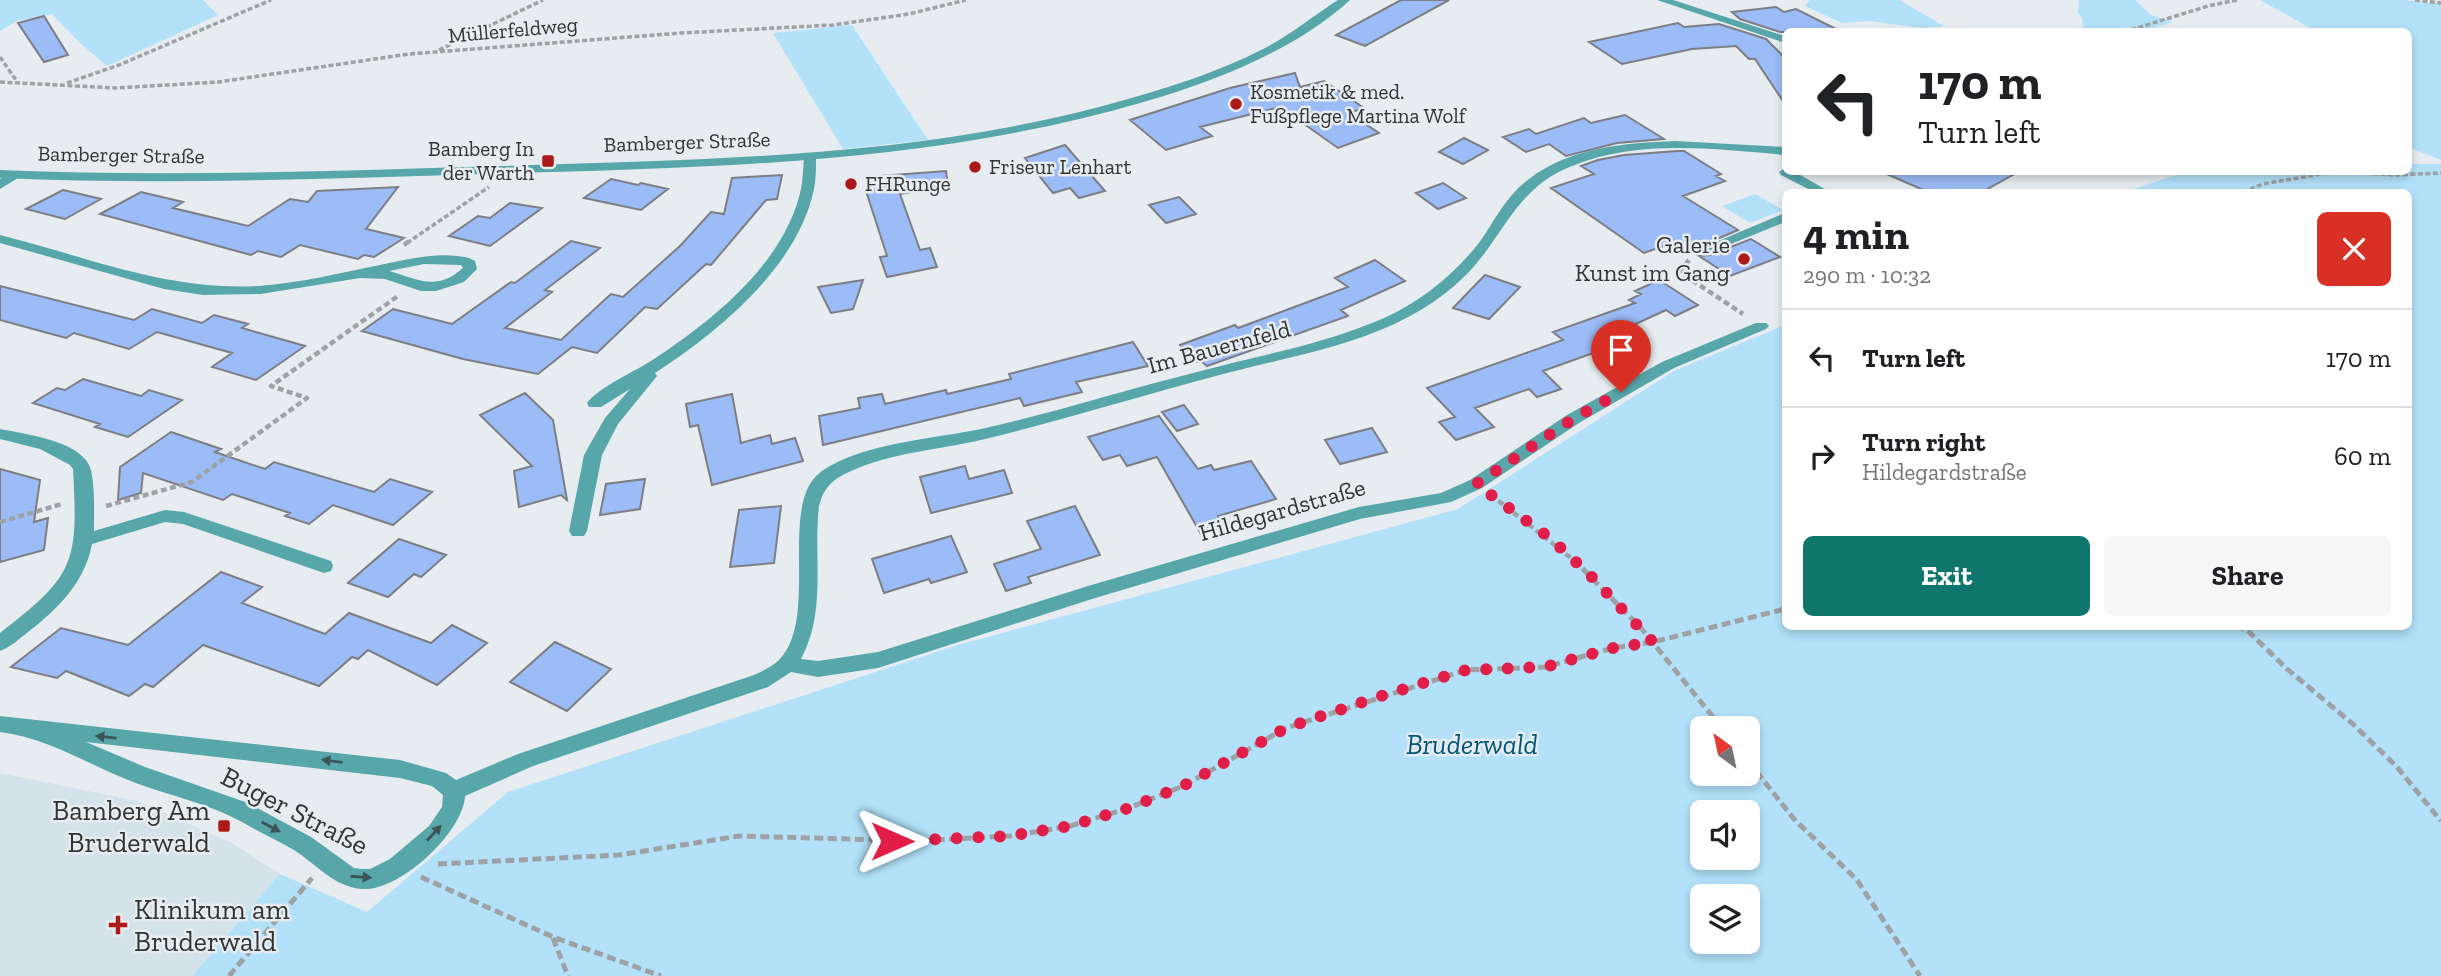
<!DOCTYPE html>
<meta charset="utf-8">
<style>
:root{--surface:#fff;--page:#f6f6f6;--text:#202124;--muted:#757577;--line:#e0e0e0;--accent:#0f766e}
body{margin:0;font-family:"Zilla Slab",serif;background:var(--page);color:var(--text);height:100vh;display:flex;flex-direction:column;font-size:26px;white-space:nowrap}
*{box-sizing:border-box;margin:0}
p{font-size:23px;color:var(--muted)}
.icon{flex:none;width:38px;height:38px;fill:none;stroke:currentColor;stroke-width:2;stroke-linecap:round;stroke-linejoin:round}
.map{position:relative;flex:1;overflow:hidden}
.side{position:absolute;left:1782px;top:189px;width:630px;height:441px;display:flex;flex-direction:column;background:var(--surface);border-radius:10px;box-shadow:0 4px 10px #0003}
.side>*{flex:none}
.hud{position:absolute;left:1782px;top:28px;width:630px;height:147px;border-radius:10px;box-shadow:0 4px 10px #0003;background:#fff;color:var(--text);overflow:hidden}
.needle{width:46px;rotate:327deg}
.fabs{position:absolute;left:1690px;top:716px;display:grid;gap:14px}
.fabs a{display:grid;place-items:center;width:70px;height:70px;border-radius:10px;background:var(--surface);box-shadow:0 4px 10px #0003;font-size:35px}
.pin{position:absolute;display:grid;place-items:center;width:60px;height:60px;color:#fff;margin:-72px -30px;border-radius:50% 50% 50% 0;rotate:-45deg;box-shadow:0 0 7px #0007}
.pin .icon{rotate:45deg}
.me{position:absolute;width:77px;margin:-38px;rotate:90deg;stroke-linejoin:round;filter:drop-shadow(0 0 5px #0008)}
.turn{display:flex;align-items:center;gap:24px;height:147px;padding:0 21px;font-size:32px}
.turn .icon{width:91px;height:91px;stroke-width:2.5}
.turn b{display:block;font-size:49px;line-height:60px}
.round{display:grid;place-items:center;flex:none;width:74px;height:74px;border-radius:10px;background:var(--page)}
.head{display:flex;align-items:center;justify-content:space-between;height:119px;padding:0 21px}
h1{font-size:42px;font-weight:700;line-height:52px}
.cta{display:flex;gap:14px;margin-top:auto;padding:14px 21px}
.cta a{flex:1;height:80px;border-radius:10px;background:var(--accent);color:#fff;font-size:28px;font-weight:700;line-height:80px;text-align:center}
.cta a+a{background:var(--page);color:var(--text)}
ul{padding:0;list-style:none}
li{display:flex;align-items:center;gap:21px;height:98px;padding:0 21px;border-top:2px solid var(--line)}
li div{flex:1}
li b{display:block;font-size:26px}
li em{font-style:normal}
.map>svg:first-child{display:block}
.built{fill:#d4e2e9}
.green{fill:#b2e1f9;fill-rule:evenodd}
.building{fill:#9bbcf7;stroke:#7c7e83;stroke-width:2}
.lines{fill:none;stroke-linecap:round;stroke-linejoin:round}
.path-far2{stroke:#9ea2a4;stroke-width:3.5;stroke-dasharray:5 2.5;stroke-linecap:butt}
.path-far1{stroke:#9ea2a4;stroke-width:4.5;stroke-dasharray:6 3.5;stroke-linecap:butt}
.path{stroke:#9ea2a4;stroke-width:5;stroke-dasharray:9 4.5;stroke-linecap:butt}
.minor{fill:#57a7aa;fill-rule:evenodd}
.tertiary{fill:#57a7aa;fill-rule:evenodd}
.oneway{fill:#3c5657}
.route{stroke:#e11d48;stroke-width:12;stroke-dasharray:0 21.6}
.poi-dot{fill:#ab1918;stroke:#e6ecef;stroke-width:2.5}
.labels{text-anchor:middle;stroke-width:5;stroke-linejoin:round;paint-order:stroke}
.far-street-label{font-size:21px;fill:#313334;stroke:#e6ecef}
.far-poi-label{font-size:21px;fill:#313334;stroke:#e6ecef;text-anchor:start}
.poi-label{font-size:24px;fill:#313334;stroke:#e6ecef;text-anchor:end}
.street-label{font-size:24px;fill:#313334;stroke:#e6ecef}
.near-park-label{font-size:28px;font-style:italic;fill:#005776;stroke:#e6ecef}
.near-poi-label{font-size:28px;fill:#313334;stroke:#e6ecef;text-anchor:end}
.near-street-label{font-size:28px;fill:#313334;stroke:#e6ecef}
</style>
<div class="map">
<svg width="2441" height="976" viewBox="0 0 2441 976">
<rect width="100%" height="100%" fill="#e6ecef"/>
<!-- built -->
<path class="built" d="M0,773L137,801L232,843L280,874L192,976H0Z"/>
<!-- green -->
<path class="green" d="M0,0H203L218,15L107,66L80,43L52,14L16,21L0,31Z
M1810,0H1899L1944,26L1922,28L1870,21L1842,23L1805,6Z
M2079,0H2135L2151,15L2173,22L2142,31L2128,27L2109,31H2084L2082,18L2078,13Z
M2260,0H2404L2441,4V160L2408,147V32L2316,31Z
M852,25L928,140L843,149L773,33Z
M2408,164H2441V976H192L280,874L367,912L508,792L958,645L1458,509L1674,371L1785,325V626H2408V192H2125L2185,172H2408ZM1703,728H1748V774H1703ZM1703,812H1748V858H1703ZM1703,896H1748V942H1703Z
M1755,194L1783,210L1750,223L1722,206Z"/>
<!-- building -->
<path class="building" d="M1401,0H1449L1365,46L1336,35Z
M1776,7L1784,12L1796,9L1842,32H1780L1740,19L1732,12Z
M44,16L68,55L44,62L18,23Z
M1678,23L1684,27L1719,24L1766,39L1785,58V104L1755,59H1749L1736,46L1692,49L1622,64L1589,42Z
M1295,73L1300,87L1324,81L1364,108L1349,113L1379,133L1338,148L1280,107L1200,127L1212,136L1166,150L1130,120L1230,88Z
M1625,115L1664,139L1617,143L1566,156L1549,144L1526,152L1503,137L1529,129L1536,134L1584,118L1591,123Z
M1464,138L1488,150L1463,164L1439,152Z
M1065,145L1105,191L1079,198L1070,188L1053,193L1025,158Z
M1677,151H1684L1721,174L1716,176L1725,181L1683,196L1738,230L1696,248V254L1678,241L1644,253L1551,188L1594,174L1581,166L1598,160L1624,155Z
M946,171L948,186L900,194L920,250L930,248L937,267L887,277L880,257L887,256L866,191L867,177Z
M1882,172H2018L1982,192H1928Z
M782,175L777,199L766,200L711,265L706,264L657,309L645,307L597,353L572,347L538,374L463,359L362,331L393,309L452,324L511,282L515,283L571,241L600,248L545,290L552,292L505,328L561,340L611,294L623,297L680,246L711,212L724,214L732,178Z
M611,179L638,185L641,183L668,189L641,210L584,198Z
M1443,183L1466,198L1438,209L1416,193Z
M398,187L366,229L404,238L374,257L364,255L358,259L300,245L281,257L258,251L251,255L100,214L141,192L183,202L173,208L248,226L290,199L308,202L317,191Z
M63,190L101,199L65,219L26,209Z
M1179,197L1196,214L1166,223L1149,205Z
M510,203L542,208L490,246L449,236L478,216L490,218Z
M1751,239L1780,257L1730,276L1699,256L1710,255Z
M1375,260L1405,281L1341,310L1348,316L1207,366L1201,361L1197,362L1180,345L1235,325L1238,328L1348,287L1335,278Z
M1485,275L1520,287L1489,319L1453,308Z
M863,280L853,309L831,313L818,287Z
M1659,280L1698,305L1675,316L1666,310L1614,334L1624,342L1543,371L1561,389L1537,397L1529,389L1475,408L1494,427L1456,440L1439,422L1455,417L1427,388L1563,340L1553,332L1635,303L1629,300L1641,294L1635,291Z
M0,286L134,320L152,309L202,323L214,315L248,324L242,328L305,346L256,380L212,367L232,353L157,332L129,349L74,333L66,338L0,320Z
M1133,342L1148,366L1076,382L1082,392L1024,406L1020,398L823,445L819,416L860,408L858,398L882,394L885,404L946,390L947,394L1011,379L1009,374Z
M83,379L141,396L149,390L182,400L128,437L95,427L100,424L33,403L57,388L65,390Z
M525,393L553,420L567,500L561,495L519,507L514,471L532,466L480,415Z
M732,394L741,443L770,435L772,444L795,438L803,461L712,485L698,425L690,427L686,404Z
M1184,405L1198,424L1177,431L1162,412Z
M1159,416L1198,469L1211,465L1214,470L1251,461L1276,499L1218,516L1225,527L1201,534L1157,457L1127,466L1120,455L1103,460L1088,437Z
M1372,428L1387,452L1340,464L1325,440Z
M171,432L221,449L215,452L265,469L274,462L374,492L390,479L432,492L393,525L333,505L309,524L285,516L290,513L232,494L223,500L143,473L141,493L118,500L120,467Z
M965,466L969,479L1004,470L1012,493L931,513L920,477Z
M0,469L40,480L34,522L48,518L44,550L0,562Z
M645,479L640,509L600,515L606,484Z
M781,506L774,563L730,567L739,510Z
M1075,506L1100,555L1028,577L1031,583L1006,591L994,564L1041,549L1027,521Z
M951,536L967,572L931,583L929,579L884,593L872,559Z
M399,539L446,555L421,577L414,574L388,597L348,583Z
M221,572L262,587L242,603L325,634L349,613L431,643L452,625L487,643L437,685L368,650L358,659L352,657L319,686L203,645L153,687L145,684L129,696L66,671L57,678L11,667L61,628L128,645Z
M555,642L611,669L567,711L510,682Z"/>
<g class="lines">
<!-- path-far2 -->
<path class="path-far2" d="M2415,0L2441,3
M2124,32L2208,6L2237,0
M439,50L543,0
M0,57L18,83
M0,82L116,88L218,82L409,54L681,33L833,25L909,14L966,0
M67,83L119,65L271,0
M2343,172L2395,175L2441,173
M2243,192L2263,184L2333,172
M407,243L489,187"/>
<!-- path-far1 -->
<path class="path-far1" d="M404,245L409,241
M1689,260L1681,270L1684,275L1743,314
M1491,495L1575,561
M106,506L192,482L307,398L271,386L398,296
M0,522L62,504"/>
<!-- path -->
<path class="path" d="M1573,559L1641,628L1722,728
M2235,626L2248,631L2286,668L2354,725L2397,767L2441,821
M1748,761L1794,819L1857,880L1920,976
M438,864L619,855L739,836L917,841L1010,836L1070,826L1129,808L1183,786L1286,728L1466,670L1545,667L1613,648L1653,642L1785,609
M421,877L553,937L661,976
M553,938L568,976
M229,976L312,878"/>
<!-- minor -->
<path class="minor" d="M1657,0H1673L1785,36V43Z
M1675,141L1785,147V155C1715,149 1639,139 1572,166C1515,188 1504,237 1465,276C1408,332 1331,348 1255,366C1165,388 1076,417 985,439C940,450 891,452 849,472C833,479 823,488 819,506C813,557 827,611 801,659L818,661L878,652L1088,586L1359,507L1441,493L1470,480L1567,415L1662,362L1756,323H1766L1769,326L1766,329L1674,368L1579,423L1482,488L1451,502L1360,519L1092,599L878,668L818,677L791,672L768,687L533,766L465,796C463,833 399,892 362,889C334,887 316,864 294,850C277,840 259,832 242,822C208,803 170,796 133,782C89,765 48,738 0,732V716L400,760L446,773L456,780L518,754L754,675C762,671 772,667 779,660C821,617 776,503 822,471C863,443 933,439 981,429C1053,413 1125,390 1197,372C1255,356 1316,346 1372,323C1414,307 1451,278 1479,243C1495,220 1506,196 1529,179C1571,147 1625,143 1675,141ZM86,742L400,778L432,786L443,795L442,807L429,826L390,859L370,869H361L354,868L311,837L248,803L145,767Z
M810,153L816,157C816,168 816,179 814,189C798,267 718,332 655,373L657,376L618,424L602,455L587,531L584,536H572L569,531L584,455L605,418L630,389L601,407H589L587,403C599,387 636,371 654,359C713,320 785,263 801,189C803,179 803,168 804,157Z
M1785,168V172H1795L1830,192H1814L1781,175L1779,172Z
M13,171L20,175L18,178L0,189V179Z
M1785,213V222L1709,253H1699L1697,250Z
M0,235C88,257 166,291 259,286C300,283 340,273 380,265C409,259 440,251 469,258L475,261L477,269L464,282L436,291H421L385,279L360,278L261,294L203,295L164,289L0,243ZM424,264L461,265L463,268C436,292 418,279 389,271Z
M0,429C25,434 84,441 91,470C95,489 94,512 94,531L165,510L184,512L331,561L333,566L331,571L324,573L183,524L165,522L92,544C85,582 58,609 28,632C19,639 11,647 0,651V633C76,575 78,562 73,469L70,465L40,449L0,439Z"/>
<!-- tertiary -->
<path class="tertiary" d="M1338,0H1350C1297,49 1216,81 1147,101C930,165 710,167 486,174C324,179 162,185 0,178V170C167,177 335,171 501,166C711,159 925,158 1128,99C1174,86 1220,71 1263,49C1289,36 1313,16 1338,0Z"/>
</g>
<!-- one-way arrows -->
<defs><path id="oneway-solid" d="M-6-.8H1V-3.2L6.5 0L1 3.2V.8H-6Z" transform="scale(1.75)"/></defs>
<g class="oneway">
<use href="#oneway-solid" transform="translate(106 737) rotate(-174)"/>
<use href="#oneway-solid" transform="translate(332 761) rotate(-173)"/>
<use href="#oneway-solid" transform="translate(271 827) rotate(28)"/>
<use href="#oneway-solid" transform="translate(434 833) rotate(-47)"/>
<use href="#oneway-solid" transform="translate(361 877) rotate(4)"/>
</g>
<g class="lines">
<!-- route -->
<path class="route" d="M892,841L1010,836L1070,826L1129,808L1183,786L1286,728L1378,697L1466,670L1545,667L1613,648L1653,642L1588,573L1550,538L1476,484L1573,419L1621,392"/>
</g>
<!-- markers -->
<g class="poi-dot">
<circle cx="1236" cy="104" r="7"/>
<rect x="541" y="154" width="14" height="14" rx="3.5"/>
<circle cx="975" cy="167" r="7"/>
<circle cx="851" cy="184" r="7"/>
<circle cx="1744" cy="259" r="7"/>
<rect x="217" y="819" width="14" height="14" rx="3.5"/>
<path d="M114.5 914.5h7v7h7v7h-7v7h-7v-7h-7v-7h7z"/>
</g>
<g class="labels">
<!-- far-street labels -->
<g class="far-street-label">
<text transform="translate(513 30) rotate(-5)" y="7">Müllerfeldweg</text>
<text transform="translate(687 142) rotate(-2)" y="7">Bamberger Straße</text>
<text transform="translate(121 155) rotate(1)" y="7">Bamberger Straße</text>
</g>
<!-- far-poi labels -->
<g class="far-poi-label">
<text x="1250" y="99">Kosmetik &amp; med.<tspan x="1250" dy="24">Fußpflege Martina Wolf</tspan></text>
<text x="534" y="156" text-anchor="end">Bamberg In<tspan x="534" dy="24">der Warth</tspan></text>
<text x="989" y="174">Friseur Lenhart</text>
<text x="865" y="191">FHRunge</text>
</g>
<!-- poi labels -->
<g class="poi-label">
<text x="1730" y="253">Galerie<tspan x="1730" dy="28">Kunst im Gang</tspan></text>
</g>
<!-- street labels -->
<g class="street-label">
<text transform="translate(1219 347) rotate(-15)" y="8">Im Bauernfeld</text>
<text transform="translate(1282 510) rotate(-16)" y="8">Hildegardstraße</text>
</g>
<!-- near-park labels -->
<g class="near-park-label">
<text x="1472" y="754">Bruderwald</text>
</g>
<!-- near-poi labels -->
<g class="near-poi-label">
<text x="210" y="820">Bamberg Am<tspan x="210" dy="32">Bruderwald</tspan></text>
<text x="134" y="919" text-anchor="start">Klinikum am<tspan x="134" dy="32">Bruderwald</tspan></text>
</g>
<!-- near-street labels -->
<g class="near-street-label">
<text transform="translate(295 810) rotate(27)" y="10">Buger Straße</text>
</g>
</g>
</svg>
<div class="fabs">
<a><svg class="needle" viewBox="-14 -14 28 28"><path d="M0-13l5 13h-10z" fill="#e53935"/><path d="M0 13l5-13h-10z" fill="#757577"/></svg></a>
<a><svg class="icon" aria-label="sound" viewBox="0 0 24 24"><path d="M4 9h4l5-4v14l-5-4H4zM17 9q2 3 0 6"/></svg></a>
<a><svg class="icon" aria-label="layers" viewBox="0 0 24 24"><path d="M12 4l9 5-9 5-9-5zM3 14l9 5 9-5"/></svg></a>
</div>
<div class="pin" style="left:1621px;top:392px;background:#d93025"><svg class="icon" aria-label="arrive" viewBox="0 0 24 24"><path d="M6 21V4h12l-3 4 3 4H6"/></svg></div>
<svg class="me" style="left:892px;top:841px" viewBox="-20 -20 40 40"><path d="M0-17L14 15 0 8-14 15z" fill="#e11d48" stroke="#fff" stroke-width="4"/></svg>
<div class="hud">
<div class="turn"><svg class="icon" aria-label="left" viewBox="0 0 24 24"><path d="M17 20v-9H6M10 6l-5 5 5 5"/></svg><div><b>170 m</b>Turn left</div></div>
</div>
<section class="side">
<div class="head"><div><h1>4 min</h1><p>290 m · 10:32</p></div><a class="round" style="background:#d93025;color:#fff"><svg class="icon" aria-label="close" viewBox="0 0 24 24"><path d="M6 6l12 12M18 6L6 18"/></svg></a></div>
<ul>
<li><svg class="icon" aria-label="left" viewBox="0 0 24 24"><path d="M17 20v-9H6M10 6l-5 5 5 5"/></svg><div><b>Turn left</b></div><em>170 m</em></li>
<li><svg class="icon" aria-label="right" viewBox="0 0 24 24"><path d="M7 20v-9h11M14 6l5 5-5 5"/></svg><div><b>Turn right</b><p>Hildegardstraße</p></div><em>60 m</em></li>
</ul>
<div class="cta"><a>Exit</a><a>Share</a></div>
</section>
</div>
